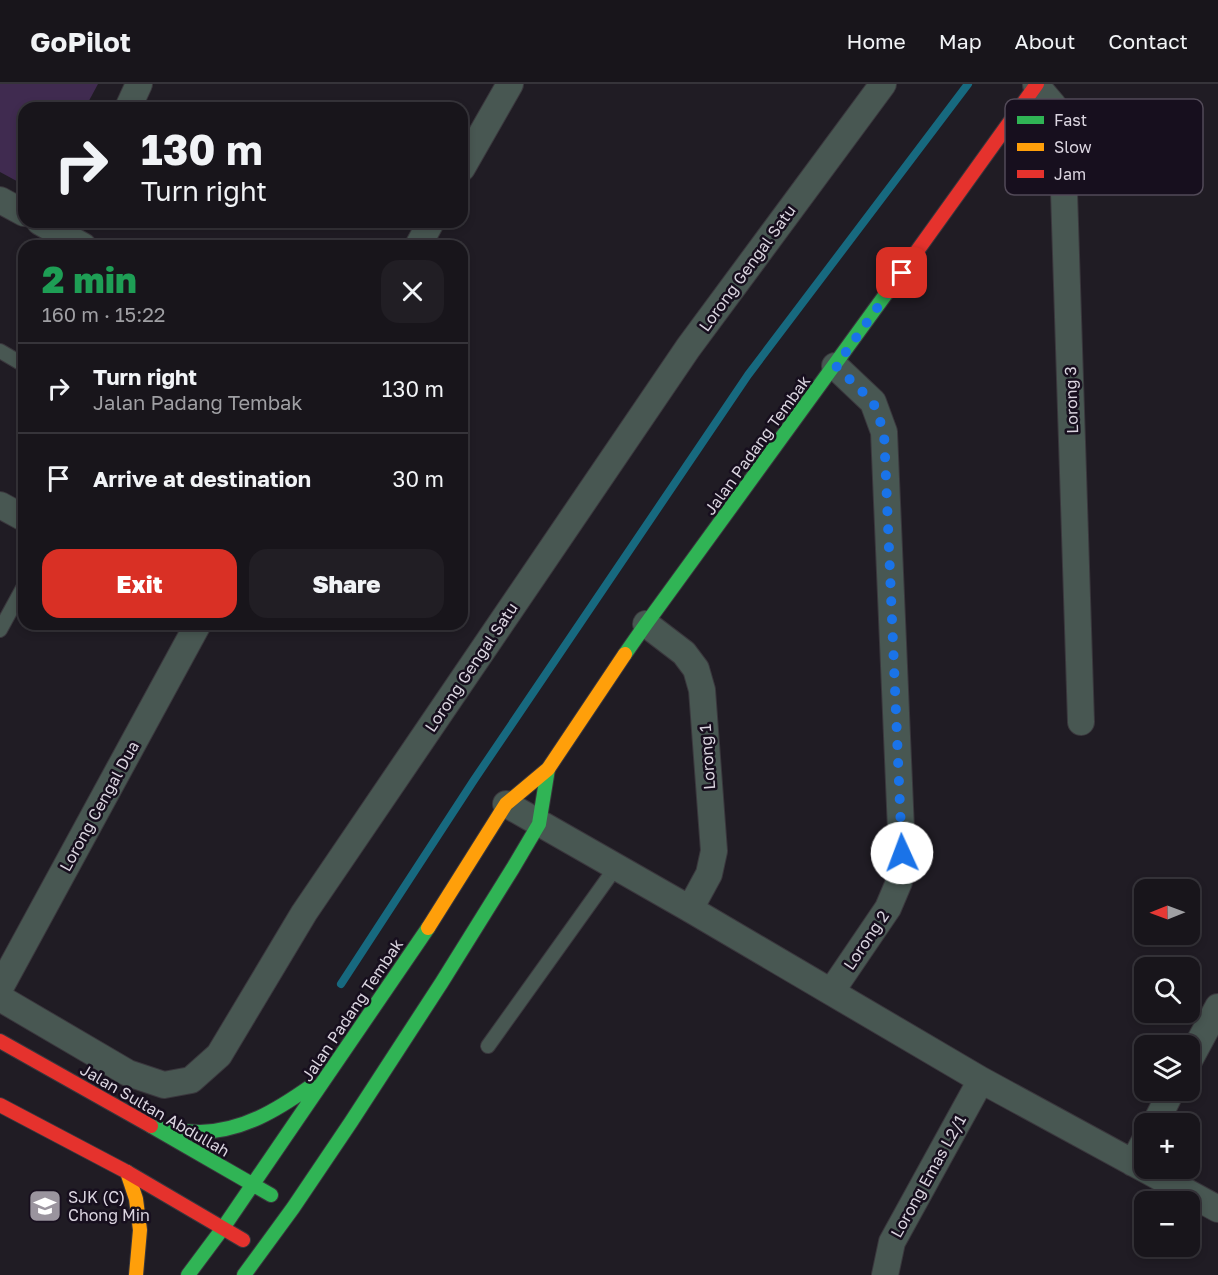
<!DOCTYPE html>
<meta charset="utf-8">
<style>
:root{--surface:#18151b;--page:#211e24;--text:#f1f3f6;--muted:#9f9fa3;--line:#36343a;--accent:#d93025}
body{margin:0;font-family:"Golos Text",sans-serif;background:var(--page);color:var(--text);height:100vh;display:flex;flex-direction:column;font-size:22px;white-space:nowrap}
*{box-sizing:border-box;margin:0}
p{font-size:20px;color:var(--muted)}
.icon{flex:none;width:33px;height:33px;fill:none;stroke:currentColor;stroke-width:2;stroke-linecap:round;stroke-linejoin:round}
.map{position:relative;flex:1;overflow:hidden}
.side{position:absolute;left:18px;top:156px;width:450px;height:390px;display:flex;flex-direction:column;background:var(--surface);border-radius:18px;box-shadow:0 3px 9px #0003,0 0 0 2px var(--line)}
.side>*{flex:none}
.banner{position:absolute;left:18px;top:18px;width:450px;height:126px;border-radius:18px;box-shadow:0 3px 9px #0003,0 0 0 2px var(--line);background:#18151b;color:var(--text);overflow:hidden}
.needle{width:39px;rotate:269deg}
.fabs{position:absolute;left:1134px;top:795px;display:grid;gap:12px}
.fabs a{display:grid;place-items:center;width:66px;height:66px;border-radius:12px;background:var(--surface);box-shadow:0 3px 9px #0003,0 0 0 2px var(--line);font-size:30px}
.pin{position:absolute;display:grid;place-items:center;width:51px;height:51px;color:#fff;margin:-26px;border-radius:12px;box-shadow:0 3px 9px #0006}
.me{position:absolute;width:66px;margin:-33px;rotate:358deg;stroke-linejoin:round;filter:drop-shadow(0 0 4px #0008)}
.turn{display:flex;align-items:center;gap:21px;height:126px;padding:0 24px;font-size:27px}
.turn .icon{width:78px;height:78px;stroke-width:2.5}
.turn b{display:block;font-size:42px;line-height:51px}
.round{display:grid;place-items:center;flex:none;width:63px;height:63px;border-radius:18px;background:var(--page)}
.summary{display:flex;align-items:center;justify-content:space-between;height:102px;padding:0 24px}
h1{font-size:36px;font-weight:800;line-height:45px;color:#1e9e55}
.action{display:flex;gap:12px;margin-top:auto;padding:12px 24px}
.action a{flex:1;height:69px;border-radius:18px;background:var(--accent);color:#fff;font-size:24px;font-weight:800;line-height:69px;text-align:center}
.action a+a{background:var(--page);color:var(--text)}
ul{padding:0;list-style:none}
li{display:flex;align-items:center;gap:18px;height:90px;padding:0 24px;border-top:2px solid var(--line)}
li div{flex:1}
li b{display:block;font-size:22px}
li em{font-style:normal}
header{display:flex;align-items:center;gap:36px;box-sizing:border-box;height:84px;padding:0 30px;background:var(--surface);border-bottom:2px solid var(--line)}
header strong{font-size:28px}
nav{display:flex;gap:33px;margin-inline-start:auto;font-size:21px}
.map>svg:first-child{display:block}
.green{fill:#402b50}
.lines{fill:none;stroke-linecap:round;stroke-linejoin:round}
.stream{stroke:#17697f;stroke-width:8}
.lane-casing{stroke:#3a373d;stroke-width:16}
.street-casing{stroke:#3a373d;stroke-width:28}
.fast-casing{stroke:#3a373d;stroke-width:16}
.slow-casing{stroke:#3a373d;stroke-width:16}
.jam-casing{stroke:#3a373d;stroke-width:16}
.lane{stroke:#485752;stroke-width:14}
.street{stroke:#485752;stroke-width:26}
.fast{stroke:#30b455;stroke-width:14}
.slow{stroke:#ff9f0a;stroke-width:14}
.jam{stroke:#e5322d;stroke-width:14}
.route{stroke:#1a73e8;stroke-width:10;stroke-dasharray:0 18}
.labels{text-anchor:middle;stroke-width:5;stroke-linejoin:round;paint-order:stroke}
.street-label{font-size:16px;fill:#dbd5e0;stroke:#170f1e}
.poi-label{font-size:16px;fill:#dbd5e0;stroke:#170f1e;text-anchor:start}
.key{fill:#170f1e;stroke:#524a58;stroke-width:1.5}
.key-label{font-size:16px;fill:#dbd5e0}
</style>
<header>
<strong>GoPilot</strong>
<nav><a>Home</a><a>Map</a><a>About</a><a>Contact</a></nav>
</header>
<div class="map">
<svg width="1218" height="1191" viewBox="0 0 1218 1191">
<rect width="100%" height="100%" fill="#201c24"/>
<!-- green -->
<path class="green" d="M0,0H98L85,24H24V101L0,88Z"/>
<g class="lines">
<!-- stream -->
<path class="stream" d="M341,900L474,696L748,291L968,0"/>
<!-- lane casing -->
<g class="lane-casing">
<path id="lane" d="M0,267L24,281
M0,546L24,502
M488,962L616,783"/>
</g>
<!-- street casing -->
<g class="street-casing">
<path id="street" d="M1036,1L1053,21L1061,51L1063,77L1081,638
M128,24L139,0
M462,84L510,0
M0,116L24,129
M40,138L83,162
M418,162L431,138
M0,421L24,434
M646,540L684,569L696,585L702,606L714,767L709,790L690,825
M506,720L690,825L981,996L1218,1125
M0,904L198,540
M831,908L888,824L899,798L902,769L884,348L873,318L835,282
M0,914L128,989L164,1001L191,996L219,971L304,829L688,264L883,0
M1190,975L1218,923
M1155,1040L1172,1006
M1133,1079L1144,1058
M885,1191L892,1158L981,996"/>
</g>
<!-- fast casing -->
<g class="fast-casing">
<path id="fast" d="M625,570L646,540L907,181
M151,1042L271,1111
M162,1045C175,1046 187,1048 200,1048C243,1047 277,1026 311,1002
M188,1191L223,1144L428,844
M244,1191L293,1124L351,1038L442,898L513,784L539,740L548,685"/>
</g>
<!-- slow casing -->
<g class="slow-casing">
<path id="slow" d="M428,844L506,720L548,685L625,570
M127,1088L136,1115L140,1146L136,1191"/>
</g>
<!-- jam casing -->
<g class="jam-casing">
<path id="jam" d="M907,181L1037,0
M0,957L151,1042
M0,1021L127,1088L243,1156"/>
</g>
<!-- lane -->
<use href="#lane" class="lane"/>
<!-- street -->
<use href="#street" class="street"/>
<!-- fast -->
<use href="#fast" class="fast"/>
<!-- slow -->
<use href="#slow" class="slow"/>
<!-- jam -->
<use href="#jam" class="jam"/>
</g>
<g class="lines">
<!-- route -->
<path class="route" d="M902,769L884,348L873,318L836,282L902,189"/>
</g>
<!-- icons -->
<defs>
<g id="school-square" transform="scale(1.725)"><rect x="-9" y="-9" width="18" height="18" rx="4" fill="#9a949e" stroke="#170f1e"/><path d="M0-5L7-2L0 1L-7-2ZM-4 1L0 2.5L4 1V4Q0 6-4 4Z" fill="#fff"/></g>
</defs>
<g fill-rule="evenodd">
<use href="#school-square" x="45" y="1122"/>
</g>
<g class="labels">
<!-- street labels -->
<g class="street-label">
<text transform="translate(747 184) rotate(-54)" y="6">Lorong Gengal Satu</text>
<text transform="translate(1071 316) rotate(-92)" y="6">Lorong 3</text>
<text transform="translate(757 361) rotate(-54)" y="6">Jalan Padang Tembak</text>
<text transform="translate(471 583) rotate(-56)" y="6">Lorong Gengal Satu</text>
<text transform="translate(707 673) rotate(-94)" y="6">Lorong 1</text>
<text transform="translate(99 722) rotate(-61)" y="6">Lorong Cengal Dua</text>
<text transform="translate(866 856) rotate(-56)" y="6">Lorong 2</text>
<text transform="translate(352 926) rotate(-56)" y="6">Jalan Padang Tembak</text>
<text transform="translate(155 1026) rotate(30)" y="6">Jalan Sultan Abdullah</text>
<text transform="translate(928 1092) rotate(-61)" y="6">Lorong Emas L2/1</text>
</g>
<!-- poi labels -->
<g class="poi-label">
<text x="68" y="1119">SJK (C)<tspan x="68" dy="18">Chong Min</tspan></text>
</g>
</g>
<!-- legend -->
<rect x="1005" y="15" width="198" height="96" rx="9" class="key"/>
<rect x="1017" y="32" width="27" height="8" fill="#30b455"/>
<rect x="1017" y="59" width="27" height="8" fill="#ff9f0a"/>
<rect x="1017" y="86" width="27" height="8" fill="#e5322d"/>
<g class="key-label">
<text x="1054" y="42">Fast</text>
<text x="1054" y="69">Slow</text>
<text x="1054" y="96">Jam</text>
</g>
</svg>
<div class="fabs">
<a><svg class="needle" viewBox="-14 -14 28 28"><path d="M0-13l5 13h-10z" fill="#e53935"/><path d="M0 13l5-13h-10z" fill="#9f9fa3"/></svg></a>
<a><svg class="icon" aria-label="search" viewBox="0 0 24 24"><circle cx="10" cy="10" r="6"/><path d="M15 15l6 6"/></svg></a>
<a><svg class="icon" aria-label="layers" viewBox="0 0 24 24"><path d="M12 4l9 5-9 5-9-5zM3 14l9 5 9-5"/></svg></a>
<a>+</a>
<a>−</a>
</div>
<div class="pin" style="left:902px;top:189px;background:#d93025"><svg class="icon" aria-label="arrive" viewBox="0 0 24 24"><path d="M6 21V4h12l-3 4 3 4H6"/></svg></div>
<svg class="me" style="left:902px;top:769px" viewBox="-20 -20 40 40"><circle r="19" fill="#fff"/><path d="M0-13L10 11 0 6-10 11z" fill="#1a73e8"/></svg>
<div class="banner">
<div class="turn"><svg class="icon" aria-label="right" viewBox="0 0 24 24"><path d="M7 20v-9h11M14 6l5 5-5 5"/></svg><div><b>130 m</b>Turn right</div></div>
</div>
<section class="side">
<div class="summary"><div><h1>2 min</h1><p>160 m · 15:22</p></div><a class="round"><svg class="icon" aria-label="close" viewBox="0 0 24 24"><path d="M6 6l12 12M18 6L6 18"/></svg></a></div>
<ul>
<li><svg class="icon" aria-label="right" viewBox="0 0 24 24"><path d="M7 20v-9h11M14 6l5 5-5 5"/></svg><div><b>Turn right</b><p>Jalan Padang Tembak</p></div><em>130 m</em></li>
<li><svg class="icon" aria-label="arrive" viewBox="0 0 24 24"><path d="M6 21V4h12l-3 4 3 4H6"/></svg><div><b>Arrive at destination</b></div><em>30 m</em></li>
</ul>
<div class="action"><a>Exit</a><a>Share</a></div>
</section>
</div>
